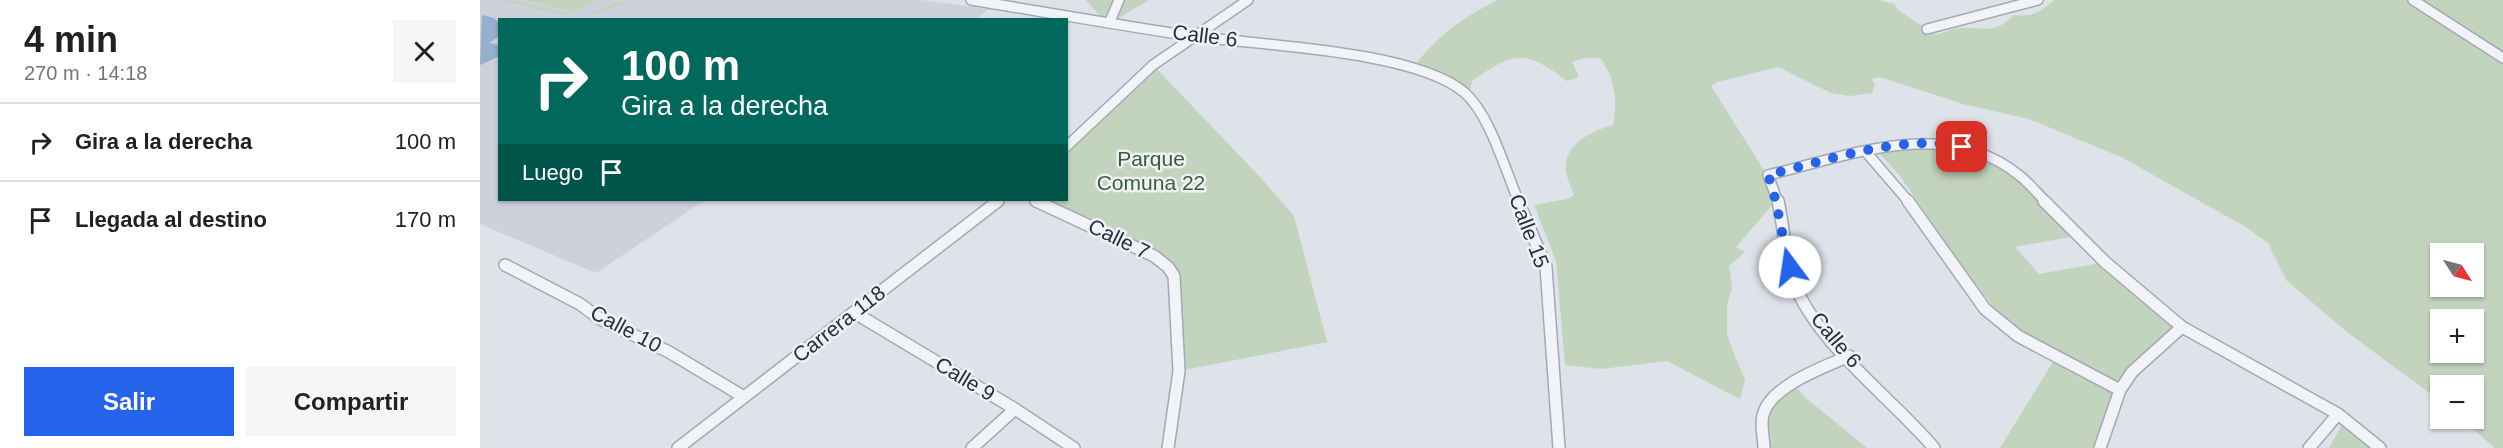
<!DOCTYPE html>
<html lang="es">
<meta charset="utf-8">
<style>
:root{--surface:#fff;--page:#f6f6f6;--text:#202124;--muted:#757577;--line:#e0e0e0;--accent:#2563eb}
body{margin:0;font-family:Helvetica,sans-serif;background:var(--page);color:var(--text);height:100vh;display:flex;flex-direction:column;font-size:22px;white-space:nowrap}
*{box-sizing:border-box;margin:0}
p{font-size:20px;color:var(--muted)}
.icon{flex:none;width:33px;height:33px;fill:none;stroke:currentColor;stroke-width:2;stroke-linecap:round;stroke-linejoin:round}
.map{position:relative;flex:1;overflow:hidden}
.side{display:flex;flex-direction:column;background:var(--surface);width:480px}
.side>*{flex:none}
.banner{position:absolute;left:18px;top:18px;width:570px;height:183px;border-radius:0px;box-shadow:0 2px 4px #0004;background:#00695c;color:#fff;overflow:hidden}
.needle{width:39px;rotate:126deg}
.tools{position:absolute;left:1950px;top:243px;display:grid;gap:12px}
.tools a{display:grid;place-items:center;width:54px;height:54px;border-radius:0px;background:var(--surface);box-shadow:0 2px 4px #0004;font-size:30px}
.pin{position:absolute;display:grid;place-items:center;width:51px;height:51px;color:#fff;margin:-26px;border-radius:12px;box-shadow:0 3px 9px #0006}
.me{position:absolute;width:66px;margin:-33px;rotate:346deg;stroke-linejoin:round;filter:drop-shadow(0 0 4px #0008)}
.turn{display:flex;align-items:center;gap:21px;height:126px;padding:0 24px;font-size:27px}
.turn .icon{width:78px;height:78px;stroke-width:2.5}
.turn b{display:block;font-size:42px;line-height:51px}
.then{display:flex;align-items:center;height:57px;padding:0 24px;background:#0003;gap:12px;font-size:22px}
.round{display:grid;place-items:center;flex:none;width:63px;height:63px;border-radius:0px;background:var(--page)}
.summary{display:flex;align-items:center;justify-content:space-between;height:102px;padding:0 24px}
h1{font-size:36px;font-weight:700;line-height:45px}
.primary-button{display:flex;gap:12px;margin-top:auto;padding:12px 24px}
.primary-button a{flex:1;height:69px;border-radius:0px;background:var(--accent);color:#fff;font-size:24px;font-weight:700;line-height:69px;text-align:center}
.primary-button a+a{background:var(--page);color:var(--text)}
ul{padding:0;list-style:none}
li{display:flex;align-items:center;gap:18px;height:78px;padding:0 24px;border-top:2px solid var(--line)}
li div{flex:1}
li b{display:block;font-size:22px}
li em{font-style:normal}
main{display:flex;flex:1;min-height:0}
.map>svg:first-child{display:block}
.built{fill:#ccd1dc}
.green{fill:#c3d4be;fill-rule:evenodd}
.water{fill:#95afce}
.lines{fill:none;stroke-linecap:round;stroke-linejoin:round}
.minor-far1-casing{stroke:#a3a9b4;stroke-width:12}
.minor-casing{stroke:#a3a9b4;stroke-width:14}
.minor-far1{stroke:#f1f3f7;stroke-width:9}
.minor{stroke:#f1f3f7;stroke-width:11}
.route{stroke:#2563eb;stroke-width:10;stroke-dasharray:0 18}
.labels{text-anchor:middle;stroke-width:5;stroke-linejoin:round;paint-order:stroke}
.street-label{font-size:21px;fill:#252f42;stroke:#eef1f7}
.park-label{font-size:21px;fill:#395f31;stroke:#eef1f7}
</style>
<main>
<section class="side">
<div class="summary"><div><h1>4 min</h1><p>270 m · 14:18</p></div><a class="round"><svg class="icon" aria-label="close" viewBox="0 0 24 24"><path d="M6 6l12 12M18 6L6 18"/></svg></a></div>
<ul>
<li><svg class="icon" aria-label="right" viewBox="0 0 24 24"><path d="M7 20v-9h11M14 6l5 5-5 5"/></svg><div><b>Gira a la derecha</b></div><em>100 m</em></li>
<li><svg class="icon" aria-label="arrive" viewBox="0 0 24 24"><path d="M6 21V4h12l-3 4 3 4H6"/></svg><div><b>Llegada al destino</b></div><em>170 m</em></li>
</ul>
<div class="primary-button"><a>Salir</a><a>Compartir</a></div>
</section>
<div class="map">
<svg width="2023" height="448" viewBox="0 0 2023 448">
<rect width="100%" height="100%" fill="#dee2e9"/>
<!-- built -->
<path class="built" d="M0,0H441L509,9L494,20H20V200H225L116,273L0,224Z"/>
<!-- green -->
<path class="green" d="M19,0C47,0 72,12 99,14C117,15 133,0 149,0C104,27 66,10 19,0Z
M45,0H116L97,12Z
M606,0H669L639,18L620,16Z
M1018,0H1399L1414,4L1418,10L1456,35C1462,33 1468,30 1474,29C1498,24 1512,38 1534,15C1552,17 1561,12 1574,0H2023V448H2015L1981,419L1994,418V386H1960V401L1867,332L1807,281L1788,243L1764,226L1643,158L1549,119L1483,104L1400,77L1392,79L1395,85L1392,93L1370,96L1351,93L1298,67L1238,82L1231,86L1284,170L1292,205L1256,247L1265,252L1249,266L1252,288L1247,305V336L1265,380L1260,399L1187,361L1121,369L1085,365L1076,261L1054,205L1087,199L1094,195C1092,188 1087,179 1086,172C1082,145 1111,131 1133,125C1138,103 1135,77 1120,58H1104L1092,62L1099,77L1087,81C1045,49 1034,52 992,81L990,92L934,66C961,33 980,19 1018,0ZM1960,254H1994V286H1960ZM1960,320H1994V352H1960Z
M673,65L780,177L814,216L847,342L699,371L688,267L555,200H586L587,147Z
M1440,147C1518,147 1545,183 1595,236L1535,247L1559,274L1621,263L1695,325L1636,381L1577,353L1526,323L1480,264L1420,176L1400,154Z
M1573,362L1633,392L1613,448H1520Z
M1313,384L1326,398L1387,448H1284L1290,400Z
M1863,423L1895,448H1849Z"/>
<!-- water -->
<path class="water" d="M2,15L14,18L19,23V36L9,43L19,45L20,56L0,65Z"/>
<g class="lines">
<!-- minor-far1 casing -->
<g class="minor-far1-casing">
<path id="minor-far1" d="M491,0C564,12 638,25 711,36C777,45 936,50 985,93C1010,115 1025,170 1039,202
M1933,0L2023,58
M630,21L639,0
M1447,29L1558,0
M586,147L673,65L768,0
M1386,152L1429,202
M555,200L559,202
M516,202L519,200
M1298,202L1288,175C1369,156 1466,115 1540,176C1549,183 1557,193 1566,202"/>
</g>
<!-- minor casing -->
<g class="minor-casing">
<path id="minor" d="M556,201L674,256L688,267L694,276L699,371L688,448
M1038,201L1066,267L1079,448
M1298,201C1304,226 1304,253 1312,278C1335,343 1410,396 1454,448
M1428,201L1505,309L1538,336L1640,390
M1564,201L1625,262L1702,327L1858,414L1900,448
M25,265L100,304L120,319L189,352L264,397
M375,313L535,409L594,448
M198,448L518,201
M492,448L535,409
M1284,448C1284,438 1280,426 1283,415C1290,386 1344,367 1369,356
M1620,448L1640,390L1652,372L1702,327
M1829,448L1858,414"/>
</g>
<!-- minor-far1 -->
<use href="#minor-far1" class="minor-far1"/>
<!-- minor -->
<use href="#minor" class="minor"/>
</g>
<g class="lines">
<!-- route -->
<path class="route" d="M1310,267C1301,236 1299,205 1288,175C1345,161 1425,133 1482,147"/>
</g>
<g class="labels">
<!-- street labels -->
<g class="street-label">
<text transform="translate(725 36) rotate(7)" y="7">Calle 6</text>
<text transform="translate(1049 231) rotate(69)" y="7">Calle 15</text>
<text transform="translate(639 239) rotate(26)" y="7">Calle 7</text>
<text transform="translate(359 324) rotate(-38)" y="7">Carrera 118</text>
<text transform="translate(146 329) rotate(28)" y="7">Calle 10</text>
<text transform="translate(1356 340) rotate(50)" y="7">Calle 6</text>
<text transform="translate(485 379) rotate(31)" y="7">Calle 9</text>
</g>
<!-- park labels -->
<g class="park-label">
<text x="671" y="166">Parque<tspan x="671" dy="24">Comuna 22</tspan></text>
</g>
</g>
</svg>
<div class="tools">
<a><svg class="needle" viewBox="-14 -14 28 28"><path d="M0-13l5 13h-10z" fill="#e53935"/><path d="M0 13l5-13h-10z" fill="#757577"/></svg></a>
<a>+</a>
<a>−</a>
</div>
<div class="pin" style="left:1482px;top:147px;background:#d93025"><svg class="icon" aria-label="arrive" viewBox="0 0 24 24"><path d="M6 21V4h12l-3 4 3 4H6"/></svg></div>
<svg class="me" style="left:1310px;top:267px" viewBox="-20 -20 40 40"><circle r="19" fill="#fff"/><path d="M0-13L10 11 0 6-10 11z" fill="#2563eb"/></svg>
<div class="banner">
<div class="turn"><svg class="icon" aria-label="right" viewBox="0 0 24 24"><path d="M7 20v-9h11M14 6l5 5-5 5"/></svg><div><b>100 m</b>Gira a la derecha</div></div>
<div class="then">Luego<svg class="icon" aria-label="arrive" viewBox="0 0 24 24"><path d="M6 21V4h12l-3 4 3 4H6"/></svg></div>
</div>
</div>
</main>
